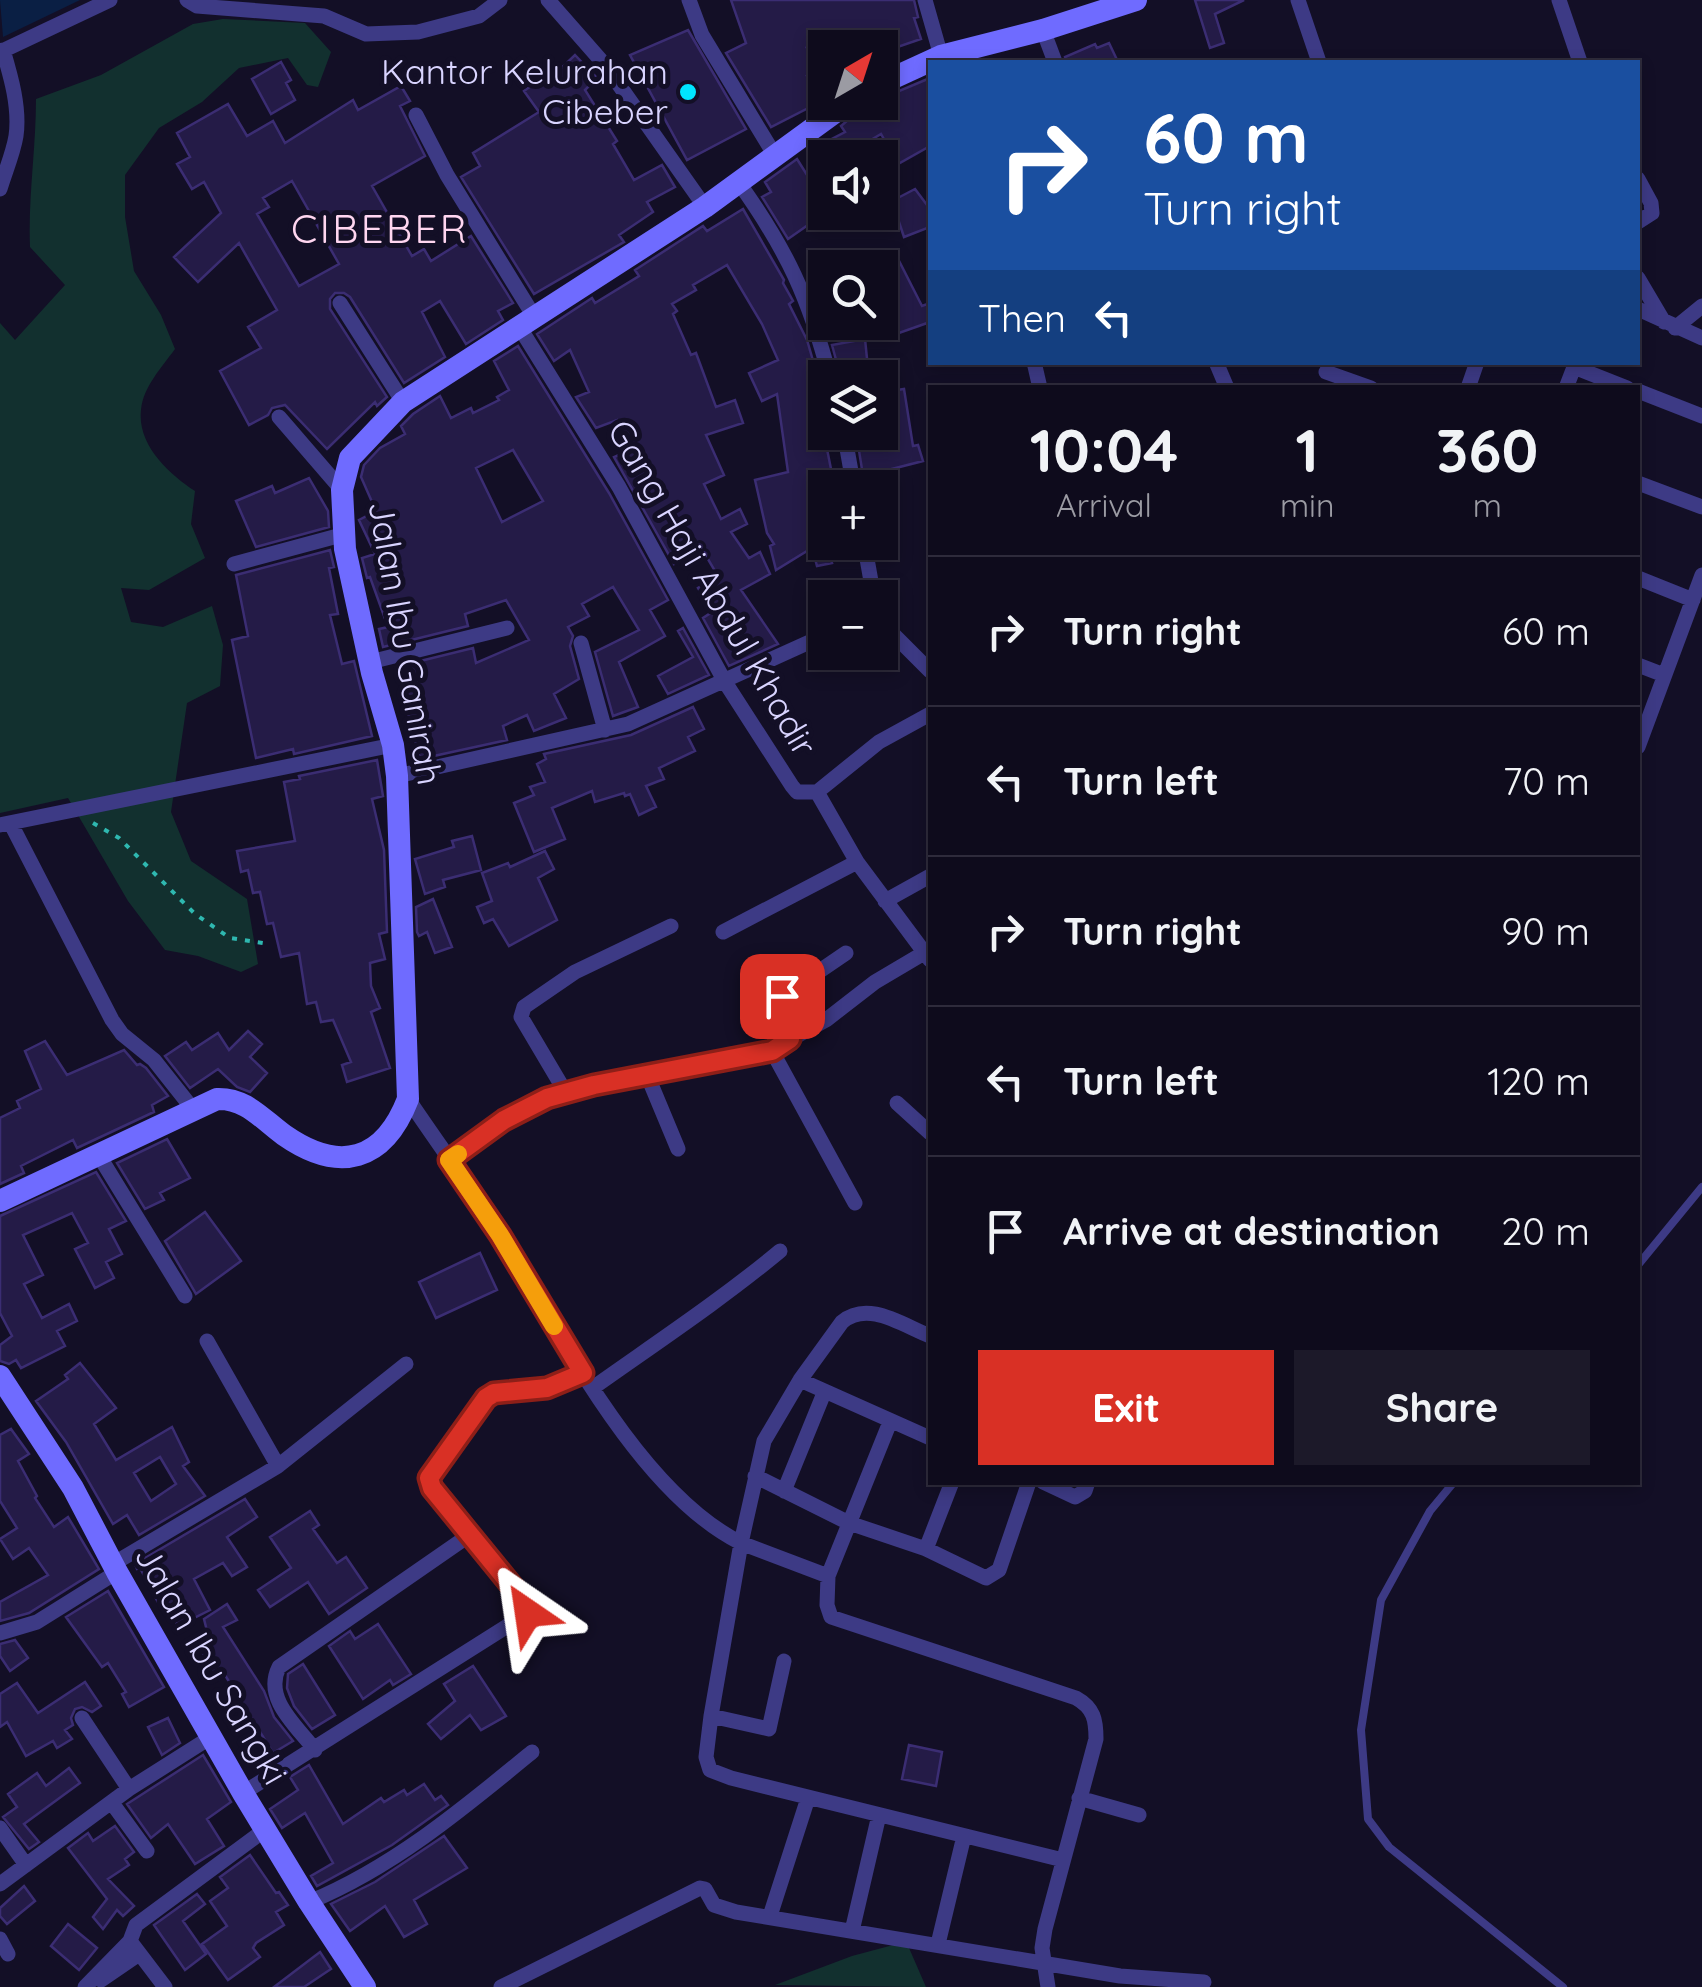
<!DOCTYPE html>
<meta charset="utf-8">
<style>
:root{--surface:#0e0b1c;--page:#1c1929;--text:#f1f3f6;--muted:#9b9ba3;--line:#2e2b3b;--accent:#d93025}
body{margin:0;font-family:Quicksand,sans-serif;background:var(--page);color:var(--text);height:100vh;display:flex;flex-direction:column;font-size:38px;white-space:nowrap}
*{box-sizing:border-box;margin:0}
p{font-size:32px;color:var(--muted)}
.icon{flex:none;width:55px;height:55px;fill:none;stroke:currentColor;stroke-width:2;stroke-linecap:round;stroke-linejoin:round}
.map{position:relative;flex:1;overflow:hidden}
.panel{position:absolute;left:928px;top:385px;width:712px;height:1100px;display:flex;flex-direction:column;background:var(--surface);border-radius:0px;box-shadow:0 5px 15px #0003,0 0 0 2px var(--line)}
.panel>*{flex:none}
.banner{position:absolute;left:928px;top:60px;width:712px;height:305px;border-radius:0px;box-shadow:0 5px 15px #0003,0 0 0 2px var(--line);background:#1a4fa0;color:#fff;overflow:hidden}
.needle{width:65px;rotate:39deg}
.controls{position:absolute;left:808px;top:30px;display:grid;gap:20px}
.controls a{display:grid;place-items:center;width:90px;height:90px;border-radius:0px;background:var(--surface);box-shadow:0 5px 15px #0003,0 0 0 2px var(--line);font-size:50px}
.pin{position:absolute;display:grid;place-items:center;width:85px;height:85px;color:#fff;margin:-42px;border-radius:20px;box-shadow:0 5px 15px #0006}
.me{position:absolute;width:110px;margin:-55px;rotate:328deg;stroke-linejoin:round;filter:drop-shadow(0 0 8px #0008)}
.turn{display:flex;align-items:center;gap:35px;height:210px;padding:0 50px;font-size:45px}
.turn .icon{width:130px;height:130px;stroke-width:2.5}
.turn b{display:block;font-size:70px;line-height:85px}
.then{display:flex;align-items:center;height:95px;padding:0 50px;background:#0003;gap:20px;font-size:38px}
.eta{display:flex;justify-content:space-evenly;align-items:center;height:170px;text-align:center}
.eta b{font-size:60px;font-weight:800;line-height:70px}
.primary-button{display:flex;gap:20px;margin-top:auto;padding:20px 50px}
.primary-button a{flex:1;height:115px;border-radius:0px;background:var(--accent);color:#fff;font-size:40px;font-weight:800;line-height:115px;text-align:center}
.primary-button a+a{background:var(--page);color:var(--text)}
ul{padding:0;list-style:none}
li{display:flex;align-items:center;gap:30px;height:150px;padding:0 50px;border-top:2px solid var(--line)}
li div{flex:1}
li b{display:block;font-size:38px}
li em{font-style:normal}
.map>svg:first-child{display:block}
.green{fill:#12302f}
.water{fill:#0a1f44}
.building{fill:#241b47;stroke:#3b2d73;stroke-width:2.5;fill-rule:evenodd}
.lines{fill:none;stroke-linecap:round;stroke-linejoin:round}
.path{stroke:#2fb8b0;stroke-width:4;stroke-dasharray:5 8;stroke-linecap:butt}
.lane{stroke:#3d3a85;stroke-width:8}
.street{stroke:#3d3a85;stroke-width:15}
.secondary{stroke:#6f6bff;stroke-width:22}
.route-casing{stroke:#8d1f18;stroke-width:25}
.route{stroke:#d93025;stroke-width:18}
.slow{stroke:#f59e0b;stroke-width:18}
.poi-dot{fill:#00e5ff;stroke:#130f26;stroke-width:4}
.labels{text-anchor:middle;stroke-width:10;stroke-linejoin:round;paint-order:stroke}
.poi-label{font-size:35px;fill:#d9d4ff;stroke:#130f26;text-anchor:end}
.street-label{font-size:35px;fill:#d9d4ff;stroke:#130f26}
.quarter-label{font-size:40px;letter-spacing:2.5px;fill:#ffd6f0;stroke:#130f26}
</style>
<div class="map">
<svg width="1702" height="1987" viewBox="0 0 1702 1987">
<rect width="100%" height="100%" fill="#130f26"/>
<!-- green -->
<path class="green" d="M223,19L305,23L331,52L318,87L307,85L288,58L239,68L202,102L159,128L125,175V217L134,271L161,315L175,349C162,367 143,387 141,410C137,445 169,474 195,491L191,524L205,558L149,590L121,588L131,622L163,627L212,606L223,645L220,686L187,703L171,812L191,861L247,899L258,964L241,972L198,956L165,950L128,901L68,798L0,813V323L15,340L65,285L30,247C28,197 36,149 36,99L101,75L193,24Z
M897,1944L909,1948L926,1987L775,1985L852,1956Z"/>
<!-- water -->
<path class="water" d="M0,0H80L3,37Z"/>
<!-- building -->
<path class="building" d="M731,0H914L918,17L914,18L921,39L880,53V48H807L819,71L807,76L820,102L771,127L726,53L746,43Z
M1195,0H1244L1215,14L1224,43L1210,48Z
M688,30L746,129L687,160L630,55Z
M1109,43L1118,62H1066L1065,57L1095,44L1097,48Z
M575,55L597,78L585,90L617,141L613,144L634,180L662,165L675,187L647,202L653,212L619,235L624,242L534,294L461,177L480,166L473,153L539,112L524,91L548,74L551,78Z
M281,62L291,80L286,83L295,100L271,114L252,79Z
M930,78V146L898,164L881,134L851,152L854,158H832L824,143L845,132L841,126L863,107L880,102V99Z
M401,86L410,101L400,106L425,156L372,186L412,256L424,249L431,261L471,236L513,303L498,311L503,320L466,344L440,301L422,312L445,357L404,383L350,297L344,293H335L330,299V309L387,397L377,406L375,402L327,449L285,405L272,408L268,415L249,425L220,371L261,348L248,327L277,310L239,243L198,282L174,257L221,213L204,182L192,189L177,164L190,157L177,133L228,104L247,136L273,121L285,143L353,100L358,110ZM292,181L339,264L299,286L257,214L269,207L263,198Z
M797,159L819,194L825,190V213L788,239L762,197L771,192L765,182Z
M915,189L930,209V227L904,237L892,201Z
M743,209L784,280L783,283L793,301L789,304L807,340L818,378L823,398L817,399L834,484L825,488V542L832,563L817,566L812,548L776,570L770,546L774,544L767,533L755,480L788,472L777,394L762,401L749,373L778,360L762,324L727,265L693,285L696,290L672,304L677,311L673,314L691,355L696,353L716,407L735,400L743,423L706,435L724,475L704,484L721,519L740,509L747,524L731,532L749,558L760,552L770,574L741,590L778,644L729,666L703,618L712,612L698,588L718,576L702,549L674,564L614,457L628,451L617,420L596,428L576,397L589,392L570,350L554,361L537,334L592,298L595,303L639,276L635,270L703,226L707,231Z
M894,251L922,306L930,303V322L885,338L880,324V258Z
M865,339L869,378H841L832,345Z
M518,346L609,493L668,600L650,610L665,636L619,662L638,707L613,716L595,652L639,630L613,587L582,604L589,616L568,627L573,636L570,646L579,679L554,694L566,718L534,731L527,715L503,726L507,740L420,759L396,667L473,648L476,663L529,640L506,600L465,614L468,626L383,647L379,629L388,627L370,577L367,578L362,558L375,554L359,520L376,511L361,477L364,465L380,448L405,434L401,426L413,414L440,396L451,418L471,408L473,413L499,400L497,397L509,390L494,361ZM513,450L543,501L502,522L476,468Z
M904,389L913,446L918,445L923,461L880,472L882,488H865L856,432H880V416L887,415L884,392Z
M309,478L328,511L329,527L256,547L236,501L272,486L275,493Z
M330,550L334,567L329,568L338,614L330,615L342,664L354,661L372,736L294,754L293,749L256,758L232,640L248,636L236,575Z
M683,628L709,675L668,694L658,676L693,657L678,631Z
M693,707L704,729L688,737L695,751L659,768L664,779L646,786L656,807L639,815L630,794L625,796L624,793L595,802L592,791L552,808L565,839L534,852L514,803L534,795L530,787L545,782L537,764L546,759L544,754L631,735Z
M377,760L383,796L372,799L384,850L387,932L379,934L385,959L370,963L371,986L380,1008L371,1012L390,1068L347,1082L342,1065L351,1062L333,1020L321,1022L316,1002L307,1004L299,953L281,957L273,923L267,924L260,892L253,893L248,870L241,872L237,851L295,841L284,782L300,779L299,776Z
M472,836L481,870L443,880L445,887L425,894L415,859L454,847L452,841Z
M545,851L554,869L538,878L557,920L509,946L493,919L484,923L477,907L492,901L482,873L508,863L510,867Z
M433,899L452,947L435,953L427,932L419,936L417,932L416,907Z
M248,1031L262,1044L250,1057L267,1073L250,1092L237,1087L218,1069L190,1088L165,1056L186,1042L192,1050L218,1033L229,1050Z
M45,1041L67,1075L124,1050L137,1065L140,1064L146,1068L168,1096L152,1105L154,1112L77,1148L73,1140L21,1166L24,1173L0,1184V1118L20,1108L17,1101L41,1089L25,1051Z
M167,1139L190,1178L160,1193L164,1200L145,1209L117,1163Z
M96,1172L126,1221L109,1229L122,1254L106,1262L114,1278L95,1288L75,1249L88,1243L72,1213L23,1235L43,1275L24,1284L42,1318L69,1304L77,1321L57,1331L65,1346L21,1368L16,1360L9,1364L0,1361V1345L12,1336L0,1313V1216Z
M205,1212L241,1261L196,1294L165,1241Z
M480,1253L497,1290L436,1318L419,1282Z
M80,1363L116,1408L94,1424L116,1460L172,1427L189,1462L183,1466L205,1496L139,1535L127,1515L113,1524L66,1442L36,1401L68,1379L65,1375ZM160,1457L176,1484L151,1501L134,1473Z
M11,1429L29,1454L18,1461L37,1496L35,1498L54,1527L68,1517L99,1569L29,1613L0,1621V1602L48,1575L29,1548L13,1559L0,1539L17,1528L0,1501V1435Z
M245,1499L257,1517L227,1537L247,1567L232,1576L223,1563L194,1579L210,1610L178,1626L166,1603L160,1606L140,1568L137,1569L135,1564Z
M310,1511L319,1525L313,1529L337,1563L346,1557L367,1588L329,1614L308,1582L270,1607L258,1590L291,1568L270,1537Z
M108,1591L164,1687L129,1707L122,1694L126,1692L108,1663L102,1667L66,1617Z
M227,1604L237,1620L223,1627L264,1691L274,1717L293,1741L273,1753L225,1675L219,1679L204,1655L212,1651L204,1619Z
M378,1624L411,1674L393,1685L390,1680L363,1699L329,1646L350,1631L355,1639Z
M15,1640L28,1658L10,1671L0,1656V1644Z
M303,1664L335,1715L312,1729L294,1706L287,1688L288,1674Z
M473,1666L506,1716L481,1730L470,1715L441,1739L428,1724L455,1701L444,1684Z
M85,1682L101,1706L92,1712L82,1707L75,1709L71,1718L73,1725L65,1730L72,1739L57,1748L53,1741L26,1756L7,1722L0,1727V1694L17,1683L38,1713Z
M168,1718L180,1743L162,1755L148,1727Z
M909,1745L942,1752L936,1786L902,1779Z
M203,1755L231,1802L207,1819L224,1846L195,1864L168,1824L151,1838L127,1804Z
M309,1765L343,1824L381,1798L384,1802L404,1790L407,1795L424,1784L435,1800L441,1796L448,1805L392,1845L317,1886L311,1876L333,1863L305,1813L282,1828L270,1809L298,1790L290,1777Z
M69,1768L80,1783L24,1824L39,1842L29,1849L3,1817L17,1807L8,1794L37,1773L46,1786Z
M115,1826L134,1852L125,1859L129,1865L108,1879L134,1906L123,1916L117,1910L103,1929L93,1917L107,1899L68,1848L88,1833L93,1841Z
M444,1836L467,1868L414,1900L427,1924L404,1937L385,1906L350,1931L331,1904L375,1882Z
M250,1855L276,1893L279,1892L288,1905L276,1912L284,1925L256,1943L253,1948L260,1957L228,1980L202,1944L227,1926L210,1901L228,1888L220,1877Z
M24,1886L35,1901L7,1924L0,1916V1908Z
M197,1894L205,1904L183,1921L206,1954L185,1970L154,1925Z
M68,1924L97,1948L79,1970L51,1946Z
M320,1952L331,1969L304,1987H274Z"/>
<g class="lines">
<!-- path -->
<path class="path" d="M93,823L119,838L195,914L230,938L270,944"/>
<!-- lane -->
<path class="lane" d="M1638,1265L1702,1187
M1454,1482L1430,1511L1381,1600L1361,1730L1368,1819L1389,1847L1563,1987"/>
<!-- street -->
<path class="street" d="M187,0L197,6L324,16L366,34L418,32L479,16L500,0
M548,0L605,65L705,207
M689,0L702,35L774,154
M925,0L941,56
M1298,0L1319,62
M1559,0L1580,62
M1043,30L1055,62
M0,52L110,0
M416,115L447,175L535,318
M1638,179L1651,203L1652,213L1638,222
M739,183C787,250 809,298 830,378
M0,189C5,172 13,154 16,136C20,108 11,77 3,50
M1638,278L1664,322
M340,303L403,402
M1638,309L1702,338
M520,328L619,487L725,682L792,786L797,792H817L857,862L930,960
M1675,328L1702,306
M1034,362L1040,388
M1216,362L1227,388
M1574,367L1627,388
M1326,372L1371,388
M1468,388L1477,362
M1566,388L1576,362
M1638,391L1702,416
M279,417L342,490
M844,432L854,488
M1638,483L1702,507
M864,542L874,598
M234,564L345,534
M1638,578L1693,600
M880,616L892,633L930,671
M581,643L605,730
M370,662L507,628
M1638,665L1664,675
M1638,747L1702,575
M397,776L628,724L825,635
M817,792L879,742L930,714
M11,824L112,1020L122,1034L154,1060L192,1108
M0,825L393,745
M885,901L930,876
M723,932L857,862
M790,1039L780,1013L783,996L846,953
M772,1051L855,1203
M648,1077L678,1149
M566,1093L521,1017L524,1007L575,972L671,926
M408,1099C439,1145 473,1191 502,1238C560,1334 639,1492 741,1543L764,1441L800,1380L842,1322C868,1300 902,1325 930,1336
M897,1103L930,1133
M98,1154L185,1296
M449,1161L503,1120L547,1098L593,1085L762,1055L826,1020L875,982L924,953
M207,1341L278,1466
M800,1380L930,1438
M594,1387C656,1343 721,1300 780,1251
M890,1422L828,1576L827,1605L831,1617L1076,1698C1094,1708 1096,1720 1096,1739L1045,1929L1042,1948L1048,1987
M755,1476L849,1523L926,1549L986,1578L999,1570L1029,1482
M1043,1482L1075,1497L1085,1491L1088,1482
M784,1491L824,1393
M926,1549L952,1482
M113,1564L278,1466L406,1364
M828,1576L741,1543L711,1716L706,1757L710,1770L731,1778L1063,1860
M0,1633L37,1622L117,1572
M711,1716L769,1729L784,1661
M82,1718L129,1789
M315,1750C297,1726 263,1699 279,1667L471,1534
M243,1793L528,1613V1606L431,1488L429,1478L486,1398L493,1393L547,1389L583,1373
M1079,1798L1139,1815
M112,1803L147,1851
M0,1828L26,1865
M0,1884L129,1789L211,1737
M309,1902C392,1868 464,1808 532,1752
M770,1916L808,1798
M852,1931L879,1815
M0,1939L8,1954
M938,1944L964,1836
M101,1980L139,1954
M85,1987L130,1941
M165,1987L130,1941L136,1925L266,1829
M501,1987L700,1888L705,1889L714,1905L736,1912L1120,1976L1204,1982"/>
<!-- secondary -->
<path class="secondary" d="M880,84L941,56L1043,30L1136,0
M0,1201L217,1099C246,1098 262,1119 284,1135C340,1174 384,1161 408,1099L397,776L393,745L372,673L345,549L342,490L350,458L403,402L705,207L849,102
M0,1376L73,1488L117,1572L243,1793L309,1902L365,1987"/>
</g>
<g class="lines">
<!-- route casing -->
<g class="route-casing">
<path id="route" d="M528,1613V1606L432,1488L429,1478L486,1398L494,1393L547,1388L583,1373L500,1235L449,1160L504,1120L547,1098L594,1085L772,1051L790,1039L780,1013L782,996"/>
</g>
<!-- route -->
<use href="#route" class="route"/>
<!-- slow -->
<path class="slow" d="M458,1154L449,1160L500,1235L554,1326"/>
</g>
<!-- markers -->
<circle class="poi-dot" cx="688" cy="92" r="10"/>
<g class="labels">
<!-- poi labels -->
<g class="poi-label">
<text x="668" y="84">Kantor Kelurahan<tspan x="668" dy="40">Cibeber</tspan></text>
</g>
<!-- street labels -->
<g class="street-label">
<text transform="translate(712 588) rotate(60)" y="12">Gang Haji Abdul Khadir</text>
<text transform="translate(405 643) rotate(80)" y="12">Jalan Ibu Ganirah</text>
<text transform="translate(211 1665) rotate(60)" y="12">Jalan Ibu Sangki</text>
</g>
<!-- quarter labels -->
<g class="quarter-label">
<text x="380" y="243">CIBEBER</text>
</g>
</g>
</svg>
<div class="controls">
<a><svg class="needle" viewBox="-14 -14 28 28"><path d="M0-13l5 13h-10z" fill="#e53935"/><path d="M0 13l5-13h-10z" fill="#9b9ba3"/></svg></a>
<a><svg class="icon" aria-label="sound" viewBox="0 0 24 24"><path d="M4 9h4l5-4v14l-5-4H4zM17 9q2 3 0 6"/></svg></a>
<a><svg class="icon" aria-label="search" viewBox="0 0 24 24"><circle cx="10" cy="10" r="6"/><path d="M15 15l6 6"/></svg></a>
<a><svg class="icon" aria-label="layers" viewBox="0 0 24 24"><path d="M12 4l9 5-9 5-9-5zM3 14l9 5 9-5"/></svg></a>
<a>+</a>
<a>−</a>
</div>
<div class="pin" style="left:782px;top:996px;background:#d93025"><svg class="icon" aria-label="arrive" viewBox="0 0 24 24"><path d="M6 21V4h12l-3 4 3 4H6"/></svg></div>
<svg class="me" style="left:528px;top:1613px" viewBox="-20 -20 40 40"><path d="M0-17L14 15 0 8-14 15z" fill="#d93025" stroke="#fff" stroke-width="4"/></svg>
<div class="banner">
<div class="turn"><svg class="icon" aria-label="right" viewBox="0 0 24 24"><path d="M7 20v-9h11M14 6l5 5-5 5"/></svg><div><b>60 m</b>Turn right</div></div>
<div class="then">Then<svg class="icon" aria-label="left" viewBox="0 0 24 24"><path d="M17 20v-9H6M10 6l-5 5 5 5"/></svg></div>
</div>
<section class="panel">
<div class="eta">
<div><b>10:04</b><p>Arrival</p></div>
<div><b>1</b><p>min</p></div>
<div><b>360</b><p>m</p></div>
</div>
<ul>
<li><svg class="icon" aria-label="right" viewBox="0 0 24 24"><path d="M7 20v-9h11M14 6l5 5-5 5"/></svg><div><b>Turn right</b></div><em>60 m</em></li>
<li><svg class="icon" aria-label="left" viewBox="0 0 24 24"><path d="M17 20v-9H6M10 6l-5 5 5 5"/></svg><div><b>Turn left</b></div><em>70 m</em></li>
<li><svg class="icon" aria-label="right" viewBox="0 0 24 24"><path d="M7 20v-9h11M14 6l5 5-5 5"/></svg><div><b>Turn right</b></div><em>90 m</em></li>
<li><svg class="icon" aria-label="left" viewBox="0 0 24 24"><path d="M17 20v-9H6M10 6l-5 5 5 5"/></svg><div><b>Turn left</b></div><em>120 m</em></li>
<li><svg class="icon" aria-label="arrive" viewBox="0 0 24 24"><path d="M6 21V4h12l-3 4 3 4H6"/></svg><div><b>Arrive at destination</b></div><em>20 m</em></li>
</ul>
<div class="primary-button"><a>Exit</a><a>Share</a></div>
</section>
</div>
